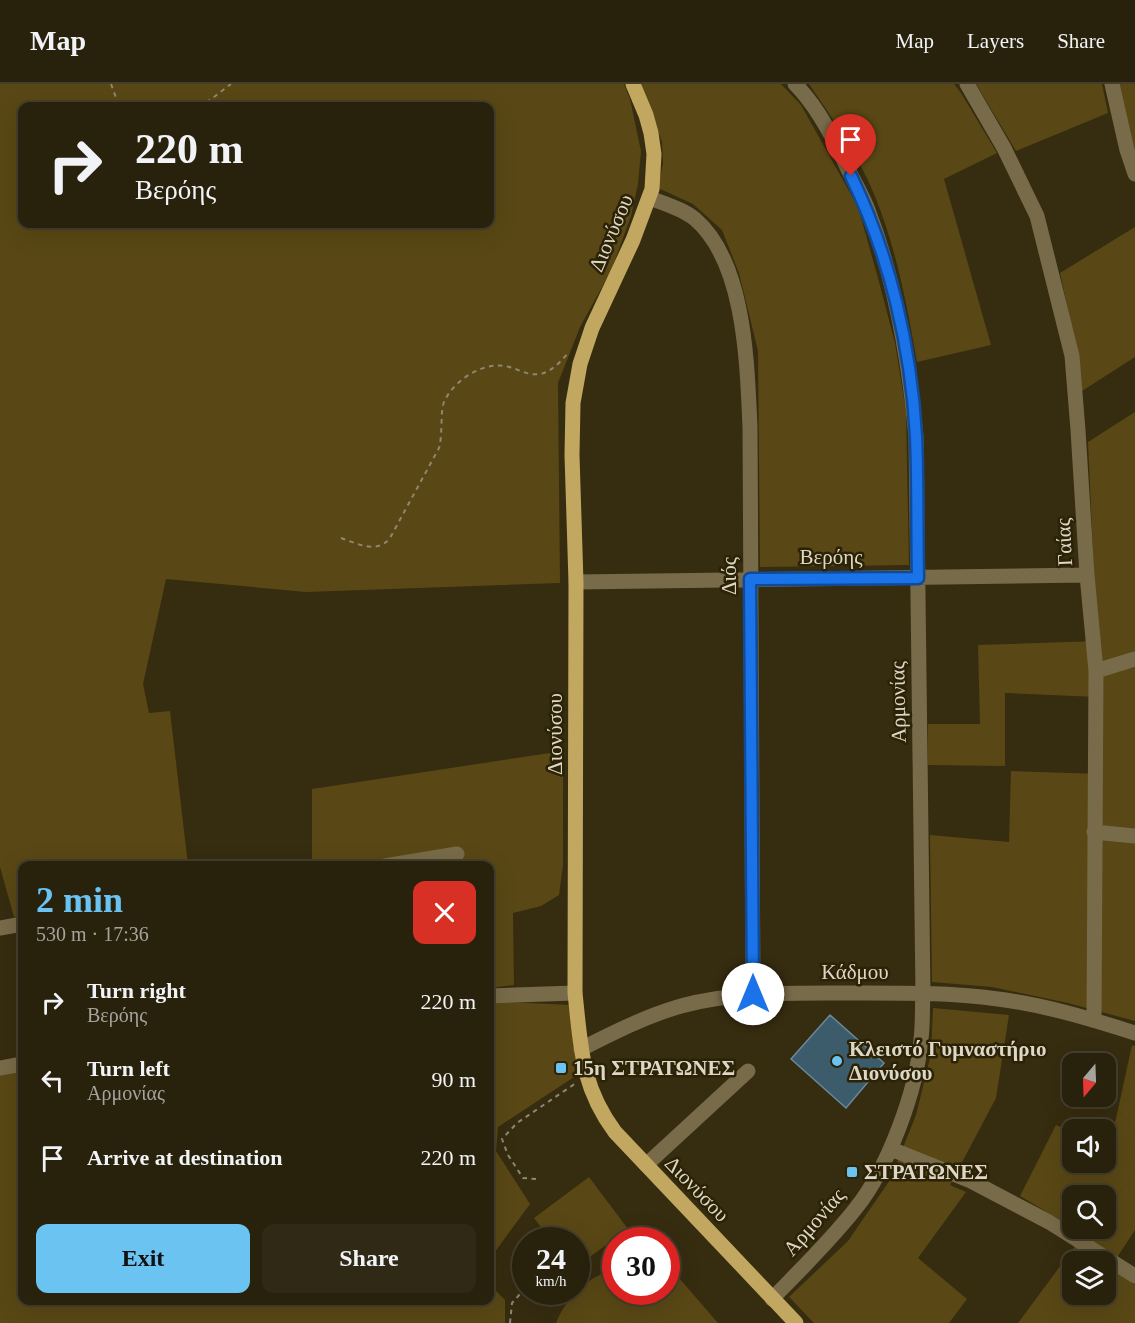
<!DOCTYPE html>
<meta charset="utf-8">
<style>
:root{--surface:#28210c;--page:#302915;--text:#f1f3f6;--muted:#a5a39d;--line:#443e2d;--accent:#6ac3f1}
body{margin:0;font-family:"Times New Roman",serif;background:var(--page);color:var(--text);height:100vh;display:flex;flex-direction:column;font-size:22px;white-space:nowrap}
*{box-sizing:border-box;margin:0}
p{font-size:20px;color:var(--muted)}
.icon{flex:none;width:33px;height:33px;fill:none;stroke:currentColor;stroke-width:2;stroke-linecap:round;stroke-linejoin:round}
.map{position:relative;flex:1;overflow:hidden}
.side{position:absolute;left:18px;top:777px;width:476px;height:444px;display:flex;flex-direction:column;background:var(--surface);border-radius:12px;box-shadow:0 6px 24px #0002,0 0 0 2px var(--line)}
.side>*{flex:none}
.guide{position:absolute;left:18px;top:18px;width:476px;height:126px;border-radius:12px;box-shadow:0 6px 24px #0002,0 0 0 2px var(--line);background:#28210c;color:var(--text);overflow:hidden}
.needle{width:39px;rotate:199deg}
.tools{position:absolute;left:1062px;top:969px;display:grid;gap:12px}
.tools a{display:grid;place-items:center;width:54px;height:54px;border-radius:12px;background:var(--surface);box-shadow:0 6px 24px #0002,0 0 0 2px var(--line);font-size:30px}
.speed{position:absolute;left:512px;top:1143px;display:flex;gap:12px;font-size:30px;font-weight:700;text-align:center}
.speed>*{display:grid;place-content:center;width:78px;height:78px;border-radius:50%;background:var(--surface);box-shadow:0 6px 24px #0002,0 0 0 2px var(--line);line-height:1}
.speed small{font-size:15px;font-weight:400}
.speed .limit{border:9px solid #d22;background:#fff;color:#111}
.pin{position:absolute;display:grid;place-items:center;width:51px;height:51px;color:#fff;margin:-62px -26px;border-radius:50% 50% 50% 0;rotate:-45deg;box-shadow:0 0 6px #0007}
.pin .icon{rotate:45deg}
.me{position:absolute;width:66px;margin:-33px;rotate:0deg;stroke-linejoin:round;filter:drop-shadow(0 0 4px #0008)}
.turn{display:flex;align-items:center;gap:21px;height:126px;padding:0 18px;font-size:27px}
.turn .icon{width:78px;height:78px;stroke-width:2.5}
.turn b{display:block;font-size:42px;line-height:51px}
.round{display:grid;place-items:center;flex:none;width:63px;height:63px;border-radius:12px;background:var(--page)}
.overview{display:flex;align-items:center;justify-content:space-between;height:102px;padding:0 18px}
h1{font-size:36px;font-weight:700;line-height:45px;color:var(--accent)}
.primary-button{display:flex;gap:12px;margin-top:auto;padding:12px 18px}
.primary-button a{flex:1;height:69px;border-radius:12px;background:var(--accent);color:#111;font-size:24px;font-weight:700;line-height:69px;text-align:center}
.primary-button a+a{background:var(--page);color:var(--text)}
ul{padding:0;list-style:none}
li{display:flex;align-items:center;gap:18px;height:78px;padding:0 18px}
li div{flex:1}
li b{display:block;font-size:22px}
li em{font-style:normal}
header{display:flex;align-items:center;gap:36px;box-sizing:border-box;height:84px;padding:0 30px;background:var(--surface);border-bottom:2px solid var(--line)}
header strong{font-size:28px}
nav{display:flex;gap:33px;margin-inline-start:auto;font-size:21px}
.map>svg:first-child{display:block}
.green{fill:#594815;fill-rule:evenodd}
.building{fill:#3c5c6c;stroke:#69899c;stroke-width:1.5}
.lines{fill:none;stroke-linecap:round;stroke-linejoin:round}
.path{stroke:#8f8772;stroke-width:2;stroke-dasharray:4.5 4.5;stroke-linecap:butt}
.minor{stroke:#786b49;stroke-width:15}
.major{stroke:#c2a760;stroke-width:15}
.route-casing{stroke:#114b97;stroke-width:15}
.route{stroke:#1a73e8;stroke-width:10}
.poi-dot{fill:#6ac3f1;stroke:#2c2205;stroke-width:2}
.labels{text-anchor:middle;stroke-width:5;stroke-linejoin:round;paint-order:stroke}
.street-label{font-size:21px;fill:#ddd7c7;stroke:#2c2205}
.poi-label{font-size:21px;font-weight:bold;fill:#ddd7c7;stroke:#2c2205;text-anchor:start}
</style>
<header>
<strong>Map</strong>
<nav><a>Map</a><a>Layers</a><a>Share</a></nav>
</header>
<div class="map">
<svg width="1135" height="1239" viewBox="0 0 1135 1239">
<rect width="100%" height="100%" fill="#362c10"/>
<!-- green -->
<path class="green" d="M0,0H624L630,15L641,67L638,100L631,132L611,187L580,243L558,299L560,499L306,508L166,495L143,600L149,629L170,627L188,781L22,782V832L14,833L0,783ZM22,22H489V140H22Z
M640,0H781L801,21L858,123L878,194L895,259L906,328L909,481L760,483L758,267L739,189L722,146L693,120L658,104L663,79L662,58Z
M809,0H954L961,9L997,69L944,95L991,261L917,278C907,221 896,163 874,110C858,71 833,35 809,0Z
M976,0H1102L1108,29L1016,67Z
M1119,0H1135V69Z
M1135,143V273L1082,307L1073,249L1060,189Z
M1135,328V937L1068,919L992,903L932,898L930,751L1009,758L1011,687L1099,690L1097,613L1005,609V682L928,681V640H980L978,561L1097,557L1088,358Z
M563,667V781L559,811L541,822L513,829L514,901L489,904V782L312,781V705Z
M507,918L570,921L577,991L498,1043L496,1067L530,1120L489,1176V920Z
M933,924L1009,931L996,1014L950,1101L966,1108L918,1174L967,1215L949,1239H814L789,1213L848,1157L890,1096L916,1031L931,970Z
M1132,961L1135,962V1146L1110,1184L1135,1200V1239H1018L1084,1150L1075,1145L1106,1144V1112H1072V1143L1020,1112L1056,1041L1072,1048V1078H1106V1061L1110,1062ZM1072,1178H1106V1210H1072Z
M22,987V1216H489V1200L505,1216V1239H0V990Z
M589,1093L628,1145L576,1183V1156H551L534,1134Z
M666,1184L673,1187L718,1239H556C566,1214 588,1191 615,1186V1208H666Z"/>
<!-- building -->
<path class="building" d="M830,931L884,979L846,1024L791,975Z"/>
<g class="lines">
<!-- path -->
<path class="path" d="M111,0L119,22
M198,22L210,16L231,0
M341,454C358,460 377,470 390,454L439,364C443,350 440,328 444,318C453,297 482,278 505,282C517,284 527,292 540,290C552,288 562,276 569,268
M536,1095L523,1094L508,1071L502,1055L517,1039L576,999
M510,1239L512,1219L521,1209"/>
<!-- minor -->
<path class="minor" d="M967,0L1004,64L1037,132L1072,272L1078,346L1087,491L1096,587L1094,936
M1112,0L1127,66L1135,90
M650,114C665,120 683,125 695,135C746,179 747,282 750,343L753,910
M576,498L1087,491
M1096,587L1135,575
M1094,748L1135,752
M385,782L457,770
M0,844L22,840
M489,912L575,909
M581,965C613,949 646,932 681,922C733,908 786,909 839,909C892,909 946,908 998,915C1045,921 1091,935 1135,949
M0,984L22,980
M891,1065L971,1097L1049,1138L1135,1192
M646,1081L748,987
M772,1215C801,1185 831,1156 856,1124C888,1084 917,1006 921,955C923,940 922,925 923,910L916,353C909,275 896,199 868,126C862,110 853,96 846,81C833,53 817,22 795,0"/>
<!-- major -->
<path class="major" d="M633,0L646,31L651,49L654,70L652,105L633,156L592,244L580,280L573,319L572,371L576,498L575,909C581,964 581,1002 615,1048L796,1239"/>
</g>
<g class="lines">
<!-- route casing -->
<g class="route-casing">
<path id="route" d="M753,910L750,495L918,494C917,447 918,399 916,352C911,263 890,172 851,92"/>
</g>
<!-- route -->
<use href="#route" class="route"/>
</g>
<!-- markers -->
<g class="poi-dot">
<circle cx="837" cy="977" r="6"/>
<rect x="555" y="978" width="12" height="12" rx="3"/>
<rect x="846" y="1082" width="12" height="12" rx="3"/>
</g>
<g class="labels">
<!-- street labels -->
<g class="street-label">
<text transform="translate(611 149) rotate(-67)" y="7">Διονύσου</text>
<text transform="translate(1064 458) rotate(-93)" y="7">Γαίας</text>
<text x="831" y="480">Βερόης</text>
<text transform="translate(729 492) rotate(-90)" y="7">Διός</text>
<text transform="translate(898 618) rotate(-91)" y="7">Αρμονίας</text>
<text transform="translate(555 650) rotate(-90)" y="7">Διονύσου</text>
<text x="855" y="895">Κάδμου</text>
<text transform="translate(697 1105) rotate(46)" y="7">Διονύσου</text>
<text transform="translate(814 1138) rotate(-49)" y="7">Αρμονίας</text>
</g>
<!-- poi labels -->
<g class="poi-label">
<text x="849" y="972">Κλειστό Γυμναστήριο<tspan x="849" dy="24">Διονύσου</tspan></text>
<text x="573" y="991">15η ΣΤΡΑΤΩΝΕΣ</text>
<text x="864" y="1095">ΣΤΡΑΤΩΝΕΣ</text>
</g>
</g>
</svg>
<div class="tools">
<a><svg class="needle" viewBox="-14 -14 28 28"><path d="M0-13l5 13h-10z" fill="#e53935"/><path d="M0 13l5-13h-10z" fill="#a5a39d"/></svg></a>
<a><svg class="icon" aria-label="sound" viewBox="0 0 24 24"><path d="M4 9h4l5-4v14l-5-4H4zM17 9q2 3 0 6"/></svg></a>
<a><svg class="icon" aria-label="search" viewBox="0 0 24 24"><circle cx="10" cy="10" r="6"/><path d="M15 15l6 6"/></svg></a>
<a><svg class="icon" aria-label="layers" viewBox="0 0 24 24"><path d="M12 4l9 5-9 5-9-5zM3 14l9 5 9-5"/></svg></a>
</div>
<div class="speed"><div>24<small>km/h</small></div><div class="limit">30</div></div>
<div class="pin" style="left:851px;top:92px;background:#d93025"><svg class="icon" aria-label="arrive" viewBox="0 0 24 24"><path d="M6 21V4h12l-3 4 3 4H6"/></svg></div>
<svg class="me" style="left:753px;top:910px" viewBox="-20 -20 40 40"><circle r="19" fill="#fff"/><path d="M0-13L10 11 0 6-10 11z" fill="#1a73e8"/></svg>
<div class="guide">
<div class="turn"><svg class="icon" aria-label="right" viewBox="0 0 24 24"><path d="M7 20v-9h11M14 6l5 5-5 5"/></svg><div><b>220 m</b>Βερόης</div></div>
</div>
<section class="side">
<div class="overview"><div><h1>2 min</h1><p>530 m · 17:36</p></div><a class="round" style="background:#d93025;color:#fff"><svg class="icon" aria-label="close" viewBox="0 0 24 24"><path d="M6 6l12 12M18 6L6 18"/></svg></a></div>
<ul>
<li><svg class="icon" aria-label="right" viewBox="0 0 24 24"><path d="M7 20v-9h11M14 6l5 5-5 5"/></svg><div><b>Turn right</b><p>Βερόης</p></div><em>220 m</em></li>
<li><svg class="icon" aria-label="left" viewBox="0 0 24 24"><path d="M17 20v-9H6M10 6l-5 5 5 5"/></svg><div><b>Turn left</b><p>Αρμονίας</p></div><em>90 m</em></li>
<li><svg class="icon" aria-label="arrive" viewBox="0 0 24 24"><path d="M6 21V4h12l-3 4 3 4H6"/></svg><div><b>Arrive at destination</b></div><em>220 m</em></li>
</ul>
<div class="primary-button"><a>Exit</a><a>Share</a></div>
</section>
</div>
